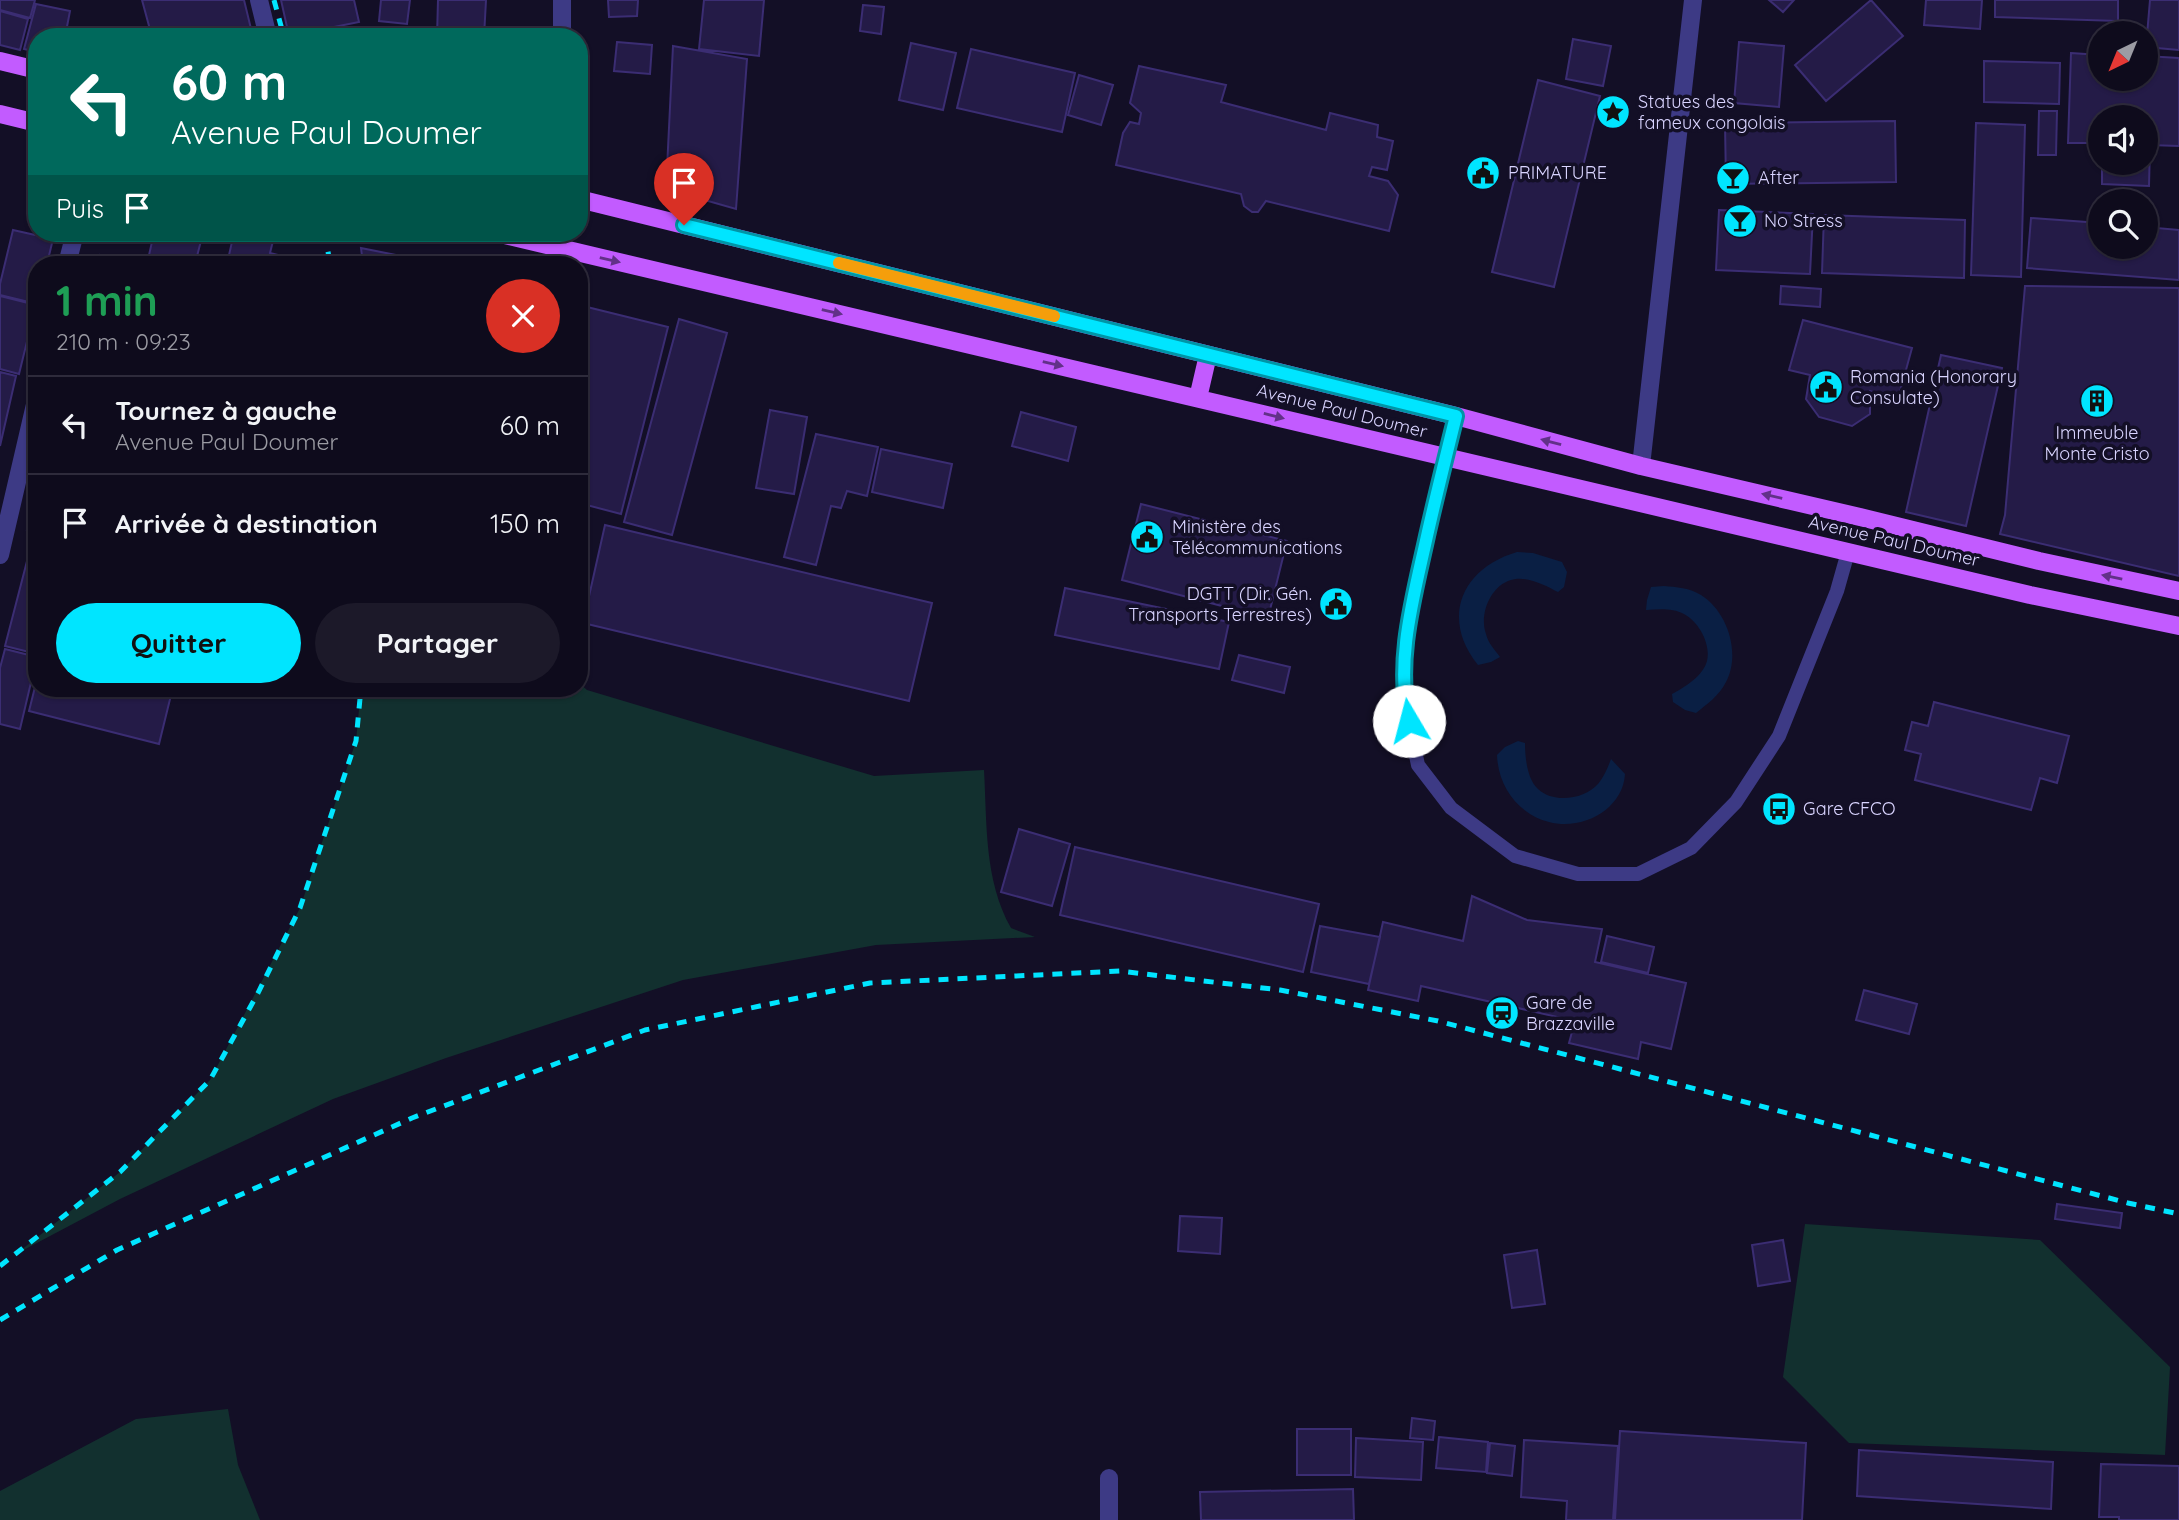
<!DOCTYPE html>
<html lang="fr">
<meta charset="utf-8">
<style>
:root{--surface:#0e0b1c;--page:#1c1929;--text:#f1f3f6;--muted:#9b9ba3;--line:#2e2b3b;--accent:#00e5ff}
body{margin:0;font-family:Quicksand,sans-serif;background:var(--page);color:var(--text);height:100vh;display:flex;flex-direction:column;font-size:26px;white-space:nowrap}
*{box-sizing:border-box;margin:0}
p{font-size:23px;color:var(--muted)}
.icon{flex:none;width:38px;height:38px;fill:none;stroke:currentColor;stroke-width:2;stroke-linecap:round;stroke-linejoin:round}
.map{position:relative;flex:1;overflow:hidden}
.sheet{position:absolute;left:28px;top:256px;width:560px;height:441px;display:flex;flex-direction:column;background:var(--surface);border-radius:28px;box-shadow:0 2px 5px #0004,0 0 0 2px var(--line)}
.sheet>*{flex:none}
.banner{position:absolute;left:28px;top:28px;width:560px;height:214px;border-radius:28px;box-shadow:0 2px 5px #0004,0 0 0 2px var(--line);background:#00695c;color:#fff;overflow:hidden}
.needle{width:46px;rotate:223deg}
.fabs{position:absolute;left:2088px;top:21px;display:grid;gap:14px}
.fabs a{display:grid;place-items:center;width:70px;height:70px;border-radius:50%;background:var(--surface);box-shadow:0 2px 5px #0004,0 0 0 2px var(--line);font-size:35px}
.pin{position:absolute;display:grid;place-items:center;width:60px;height:60px;color:#fff;margin:-72px -30px;border-radius:50% 50% 50% 0;rotate:-45deg;box-shadow:0 0 7px #0007}
.pin .icon{rotate:45deg}
.me{position:absolute;width:77px;margin:-38px;rotate:352deg;stroke-linejoin:round;filter:drop-shadow(0 0 5px #0008)}
.turn{display:flex;align-items:center;gap:24px;height:147px;padding:0 28px;font-size:32px}
.turn .icon{width:91px;height:91px;stroke-width:2.5}
.turn b{display:block;font-size:49px;line-height:60px}
.then{display:flex;align-items:center;height:66px;padding:0 28px;background:#0003;gap:14px;font-size:26px}
.round{display:grid;place-items:center;flex:none;width:74px;height:74px;border-radius:37px;background:var(--page)}
.summary{display:flex;align-items:center;justify-content:space-between;height:119px;padding:0 28px}
h1{font-size:42px;font-weight:700;line-height:52px;color:#1e9e55}
.cta{display:flex;gap:14px;margin-top:auto;padding:14px 28px}
.cta a{flex:1;height:80px;border-radius:42px;background:var(--accent);color:#111;font-size:28px;font-weight:700;line-height:80px;text-align:center}
.cta a+a{background:var(--page);color:var(--text)}
ul{padding:0;list-style:none}
li{display:flex;align-items:center;gap:21px;height:98px;padding:0 28px;border-top:2px solid var(--line)}
li div{flex:1}
li b{display:block;font-size:26px}
li em{font-style:normal}
.map>svg:first-child{display:block}
.green{fill:#12302f}
.water{fill:#0a1f44}
.building{fill:#241b47;stroke:#3b2d73;stroke-width:2}
.lines{fill:none;stroke-linecap:round;stroke-linejoin:round}
.service{stroke:#3d3a85;stroke-width:14}
.pedestrian{stroke:#3d3a85;stroke-width:18}
.minor{stroke:#3d3a85;stroke-width:18}
.tertiary{stroke:#3d3a85;stroke-width:18}
.primary{stroke:#c25bff;stroke-width:18}
.rail{stroke:#00e5ff;stroke-width:5;stroke-dasharray:10 9;stroke-linecap:butt}
.oneway{fill:#623188}
.route-casing{stroke:#0095a6;stroke-width:18}
.route{stroke:#00e5ff;stroke-width:12}
.slow{stroke:#f59e0b;stroke-width:12}
.labels{text-anchor:middle;stroke-width:7;stroke-linejoin:round;paint-order:stroke}
.poi-label{font-size:18px;fill:#d9d4ff;stroke:#130f26;text-anchor:start}
.street-label{font-size:18px;fill:#d9d4ff;stroke:#130f26}
</style>
<div class="map">
<svg width="2179" height="1520" viewBox="0 0 2179 1520">
<rect width="100%" height="100%" fill="#130f26"/>
<!-- green -->
<path class="green" d="M579,683L587,690L874,776L984,770C987,823 984,880 1011,928L1035,937L876,945L683,980L446,1058L333,1099L120,1199L16,1254L120,1172L210,1080L300,908L356,741L361,688H579Z
M1805,1224L2040,1240L2170,1367L2165,1455L1849,1443L1783,1377Z
M228,1409L238,1465L260,1520H0V1491L136,1419Z"/>
<!-- water -->
<path class="water" d="M1517,552L1533,553L1562,562L1567,572L1564,587L1558,592C1545,585 1526,575 1511,580C1490,586 1479,615 1486,634C1488,643 1495,650 1500,657L1491,662L1478,665C1440,618 1462,568 1517,552Z
M1664,586C1676,587 1690,588 1701,595C1728,612 1741,654 1726,682C1719,696 1707,704 1696,713L1685,710L1673,702L1672,694C1685,687 1703,676 1707,661C1711,644 1699,622 1684,614C1673,608 1659,609 1646,610L1647,600L1651,587Z
M1518,741L1525,743C1525,757 1527,779 1538,789C1554,804 1585,799 1598,784C1604,777 1608,767 1611,759L1625,774C1623,809 1583,831 1549,822C1518,814 1498,786 1497,755L1505,747Z"/>
<!-- building -->
<path class="building" d="M0,0H35L30,18L0,10Z
M142,0H244L253,37H152Z
M281,0H354L359,22L289,36Z
M381,0H410L407,24L379,21Z
M438,0H486L484,37H437Z
M608,0H638L637,16L609,17Z
M704,0H764L759,56L699,49Z
M1769,0H1794L1783,12Z
M1871,0L1903,36L1826,101L1795,65Z
M1926,0H1982L1980,29L1924,25Z
M1995,0H2118V21L1995,17Z
M2150,0H2179V50L2146,47Z
M36,4L70,11L65,37H37V52L24,49Z
M863,5L884,7L881,34L860,31Z
M0,11L28,19L20,50L0,45Z
M1573,39L1611,46L1603,86L1566,79Z
M617,42L652,45L650,74L614,71Z
M1739,42L1784,46L1779,107L1734,103Z
M911,43L956,53L943,110L899,100Z
M673,46L747,59L736,209L666,189Z
M971,49L1075,73L1062,132L957,108Z
M2071,53L2100,55V79H2146V56L2179,58V146L2150,145L2149,186L2102,184V163H2146V117H2100V143H2068Z
M1984,61L2060,63L2059,104L1984,102Z
M1139,66L1226,85L1221,102L1326,130L1330,113L1378,125L1377,137L1393,141L1387,170L1372,167L1369,176L1388,181L1398,195L1389,231L1266,201L1258,212H1252L1244,206L1241,194L1116,165L1123,133L1130,122L1139,124L1141,113L1130,103Z
M1079,75L1113,85L1101,125L1068,115Z
M1538,80L1600,96L1554,287L1492,272Z
M2039,111H2057L2056,155H2038Z
M1895,121L1896,182L1726,184L1725,123Z
M1976,123L2025,125L2021,277L1971,275Z
M1719,210L1813,214L1810,274L1716,270Z
M1824,215L1965,220L1964,278L1822,273Z
M2031,218L2100,223V247H2146V227L2179,230V280L2027,268Z
M13,230L53,239L47,264H37V304L0,295V284Z
M154,233H203L195,264H147Z
M234,233H275L270,253L278,255L276,264H227Z
M361,248L406,257V264H363Z
M100,255L134,264H97Z
M424,258L470,264H422Z
M1781,286L1821,289L1820,307L1780,304Z
M2025,286L2179,288V576L2000,534L2005,515Z
M0,296L36,305L19,374L0,369Z
M579,305L668,327L621,514L579,503Z
M679,319L727,333L672,535L624,522Z
M1803,320L1912,348L1898,399L1870,391V414L1852,426L1819,417L1806,399L1810,375L1789,370Z
M1941,355L2002,368L1966,526L1906,512Z
M0,372L16,376L0,446Z
M770,410L807,417L794,494L756,488Z
M1021,412L1076,427L1068,461L1012,446Z
M816,434L878,447L867,496L847,491L841,508L831,506L816,565L784,557Z
M881,449L952,464L943,508L872,492Z
M37,496V533L27,530Z
M1141,504L1287,541L1268,618L1122,580Z
M605,525L932,603L909,701L583,623Z
M33,538L37,539V654L5,646Z
M1065,588L1229,622L1219,669L1055,635Z
M5,649L37,657L20,729L0,724V668Z
M1239,655L1290,667L1284,693L1232,680Z
M37,679V688H158L172,691L159,744L29,711Z
M1934,702L2069,736L2057,783L2040,778L2031,810L1915,780L1921,754L1905,750L1912,722L1928,726Z
M1019,829L1070,844L1052,906L1001,892Z
M1075,847L1319,904L1303,972L1060,915Z
M1472,896L1527,920L1602,929L1595,962L1686,983L1671,1049L1641,1042L1638,1059L1569,1043L1575,1021L1421,986L1418,1001L1368,990L1383,922L1463,941Z
M1320,926L1380,937L1369,984L1311,972Z
M1607,936L1654,947L1648,973L1601,962Z
M1864,990L1917,1004L1909,1034L1856,1020Z
M2057,1204L2122,1213L2120,1228L2055,1219Z
M1180,1216L1222,1218L1220,1254L1178,1251Z
M1783,1240L1790,1281L1758,1286L1752,1245Z
M1537,1250L1545,1304L1512,1308L1504,1255Z
M1412,1418L1435,1421L1433,1440L1410,1438Z
M1297,1429H1351V1475H1297Z
M1620,1431L1806,1443L1802,1520H1615Z
M1439,1437L1488,1442L1486,1472L1436,1468Z
M1356,1438L1423,1442L1421,1480L1355,1477Z
M1524,1440L1618,1446L1613,1520H1566L1567,1501L1521,1497Z
M1490,1443L1515,1446L1512,1476L1487,1473Z
M1859,1450L2053,1462L2051,1509L1857,1496Z
M2101,1464L2179,1466V1520H2119V1517H2099Z
M1353,1489L1354,1520H1201L1200,1492Z"/>
<g class="lines">
<!-- service -->
<path class="service" d="M1456,416L1422,558L1406,642L1404,699L1418,765L1451,808L1515,856L1578,874H1638L1691,848L1736,802L1779,736L1837,591L1848,552"/>
<!-- pedestrian -->
<path class="pedestrian" d="M1641,466L1693,0"/>
<!-- minor -->
<path class="minor" d="M259,0L268,37
M562,37V0
M557,248V233
M1109,1478V1520"/>
<!-- tertiary -->
<path class="tertiary" d="M67,264L75,233
M0,555L37,396"/>
<!-- primary -->
<path class="primary" d="M0,61L37,70
M0,114L37,123
M579,199L1456,416L1641,466L1860,517L2039,561L2179,591
M496,233L2030,595L2179,626
M1198,398L1208,355"/>
<!-- rail -->
<path class="rail" d="M274,0L284,37
M325,233L330,264
M0,1266L120,1172L210,1080L258,993L300,908L356,741L361,688
M0,1320L117,1250L412,1118L645,1030L870,983L1120,971L1280,990L1438,1021L2128,1203L2179,1214"/>
</g>
<!-- one-way arrows -->
<defs><path id="oneway-solid" d="M-6-.8H1V-3.2L6.5 0L1 3.2V.8H-6Z" transform="scale(1.75)"/></defs>
<g class="oneway">
<use href="#oneway-solid" transform="translate(610 260) rotate(13)"/>
<use href="#oneway-solid" transform="translate(832 312) rotate(13)"/>
<use href="#oneway-solid" transform="translate(1053 364) rotate(13)"/>
<use href="#oneway-solid" transform="translate(1274 416) rotate(14)"/>
<use href="#oneway-solid" transform="translate(1551 442) rotate(-165)"/>
<use href="#oneway-solid" transform="translate(1772 496) rotate(-167)"/>
<use href="#oneway-solid" transform="translate(2112 577) rotate(-168)"/>
</g>
<g class="lines">
<!-- route casing -->
<g class="route-casing">
<path id="route" d="M684,225L1456,416C1446,456 1436,496 1427,536C1414,596 1395,660 1409,721"/>
</g>
<!-- route -->
<use href="#route" class="route"/>
<!-- slow -->
<path class="slow" d="M839,263L1054,316"/>
</g>
<!-- icons -->
<defs>
<g id="sight-disc" transform="scale(1.75)"><circle r="9.5" fill="#00e5ff" stroke="#130f26"/><path d="M0-6L1.8-2.2L6-1.7L2.9 1.2L3.7 5.4L0 3.3L-3.7 5.4L-2.9 1.2L-6-1.7L-1.8-2.2Z" fill="#111"/></g>
<g id="civic-disc" transform="scale(1.75)"><circle r="9.5" fill="#00e5ff" stroke="#130f26"/><path d="M-.6-6.5H3V-4.5H.6V-3L4-1V1h2V6H-6V1h2V-1L-.6-3ZM-1.2 2.5V6h2.4V2.5Z" fill="#111"/></g>
<g id="bar-disc" transform="scale(1.75)"><circle r="9.5" fill="#00e5ff" stroke="#130f26"/><path d="M-6-5H6L.8 .8V4.5H3.5V6h-7V4.5H-.8V.8Z" fill="#111"/></g>
<g id="building-disc" transform="scale(1.75)"><circle r="9.5" fill="#00e5ff" stroke="#130f26"/><path d="M-4-6H4V6H1V3H-1V6H-4ZM-2.5-4.3h1.7v1.8h-1.7ZM.8-4.3h1.7v1.8H.8ZM-2.5-1h1.7V.8h-1.7ZM.8-1h1.7V.8H.8Z" fill="#111"/></g>
<g id="bus-disc" transform="scale(1.75)"><circle r="9.5" fill="#00e5ff" stroke="#130f26"/><path d="M-5-6H5V4H4V6H2V4H-2V6H-4V4H-5ZM-3.5-4V0h7V-4ZM-3.5 1.2v1.5H-2V1.2ZM2 1.2v1.5H3.5V1.2Z" fill="#111"/></g>
<g id="station-disc" transform="scale(1.75)"><circle r="9.5" fill="#00e5ff" stroke="#130f26"/><path d="M-3-6H3Q5-6 5-4V2Q5 4 3 4L4.5 6H3L1.5 4h-3L-3 6H-4.5L-3 4Q-5 4-5 2V-4Q-5-6-3-6ZM-3.5-4v3h7v-3ZM-3.5 1v1.5H-2V1ZM2 1v1.5H3.5V1Z" fill="#111"/></g>
</defs>
<g fill-rule="evenodd">
<use href="#sight-disc" x="1613" y="112"/>
<use href="#civic-disc" x="1483" y="173"/>
<use href="#bar-disc" x="1733" y="178"/>
<use href="#bar-disc" x="1740" y="221"/>
<use href="#civic-disc" x="1826" y="387"/>
<use href="#building-disc" x="2097" y="401"/>
<use href="#civic-disc" x="1147" y="537"/>
<use href="#civic-disc" x="1336" y="604"/>
<use href="#bus-disc" x="1779" y="809"/>
<use href="#station-disc" x="1502" y="1013"/>
</g>
<g class="labels">
<!-- poi labels -->
<g class="poi-label">
<text x="1638" y="108">Statues des<tspan x="1638" dy="21">fameux congolais</tspan></text>
<text x="1508" y="179">PRIMATURE</text>
<text x="1758" y="184">After</text>
<text x="1764" y="227">No Stress</text>
<text x="1850" y="383">Romania (Honorary<tspan x="1850" dy="21">Consulate)</tspan></text>
<text x="2097" y="439" text-anchor="middle">Immeuble<tspan x="2097" dy="21">Monte Cristo</tspan></text>
<text x="1172" y="533">Ministère des<tspan x="1172" dy="21">Télécommunications</tspan></text>
<text x="1312" y="600" text-anchor="end">DGTT (Dir. Gén.<tspan x="1312" dy="21">Transports Terrestres)</tspan></text>
<text x="1803" y="815">Gare CFCO</text>
<text x="1526" y="1009">Gare de<tspan x="1526" dy="21">Brazzaville</tspan></text>
</g>
<!-- street labels -->
<g class="street-label">
<text transform="translate(1342 411) rotate(14)" y="6">Avenue Paul Doumer</text>
<text transform="translate(1894 541) rotate(13)" y="6">Avenue Paul Doumer</text>
</g>
</g>
</svg>
<div class="fabs">
<a><svg class="needle" viewBox="-14 -14 28 28"><path d="M0-13l5 13h-10z" fill="#e53935"/><path d="M0 13l5-13h-10z" fill="#9b9ba3"/></svg></a>
<a><svg class="icon" aria-label="sound" viewBox="0 0 24 24"><path d="M4 9h4l5-4v14l-5-4H4zM17 9q2 3 0 6"/></svg></a>
<a><svg class="icon" aria-label="search" viewBox="0 0 24 24"><circle cx="10" cy="10" r="6"/><path d="M15 15l6 6"/></svg></a>
</div>
<div class="pin" style="left:684px;top:225px;background:#d93025"><svg class="icon" aria-label="arrive" viewBox="0 0 24 24"><path d="M6 21V4h12l-3 4 3 4H6"/></svg></div>
<svg class="me" style="left:1409px;top:721px" viewBox="-20 -20 40 40"><circle r="19" fill="#fff"/><path d="M0-13L10 11 0 6-10 11z" fill="#00e5ff"/></svg>
<div class="banner">
<div class="turn"><svg class="icon" aria-label="left" viewBox="0 0 24 24"><path d="M17 20v-9H6M10 6l-5 5 5 5"/></svg><div><b>60 m</b>Avenue Paul Doumer</div></div>
<div class="then">Puis<svg class="icon" aria-label="arrive" viewBox="0 0 24 24"><path d="M6 21V4h12l-3 4 3 4H6"/></svg></div>
</div>
<section class="sheet">
<div class="summary"><div><h1>1 min</h1><p>210 m · 09:23</p></div><a class="round" style="background:#d93025;color:#fff"><svg class="icon" aria-label="close" viewBox="0 0 24 24"><path d="M6 6l12 12M18 6L6 18"/></svg></a></div>
<ul>
<li><svg class="icon" aria-label="left" viewBox="0 0 24 24"><path d="M17 20v-9H6M10 6l-5 5 5 5"/></svg><div><b>Tournez à gauche</b><p>Avenue Paul Doumer</p></div><em>60 m</em></li>
<li><svg class="icon" aria-label="arrive" viewBox="0 0 24 24"><path d="M6 21V4h12l-3 4 3 4H6"/></svg><div><b>Arrivée à destination</b></div><em>150 m</em></li>
</ul>
<div class="cta"><a>Quitter</a><a>Partager</a></div>
</section>
</div>
